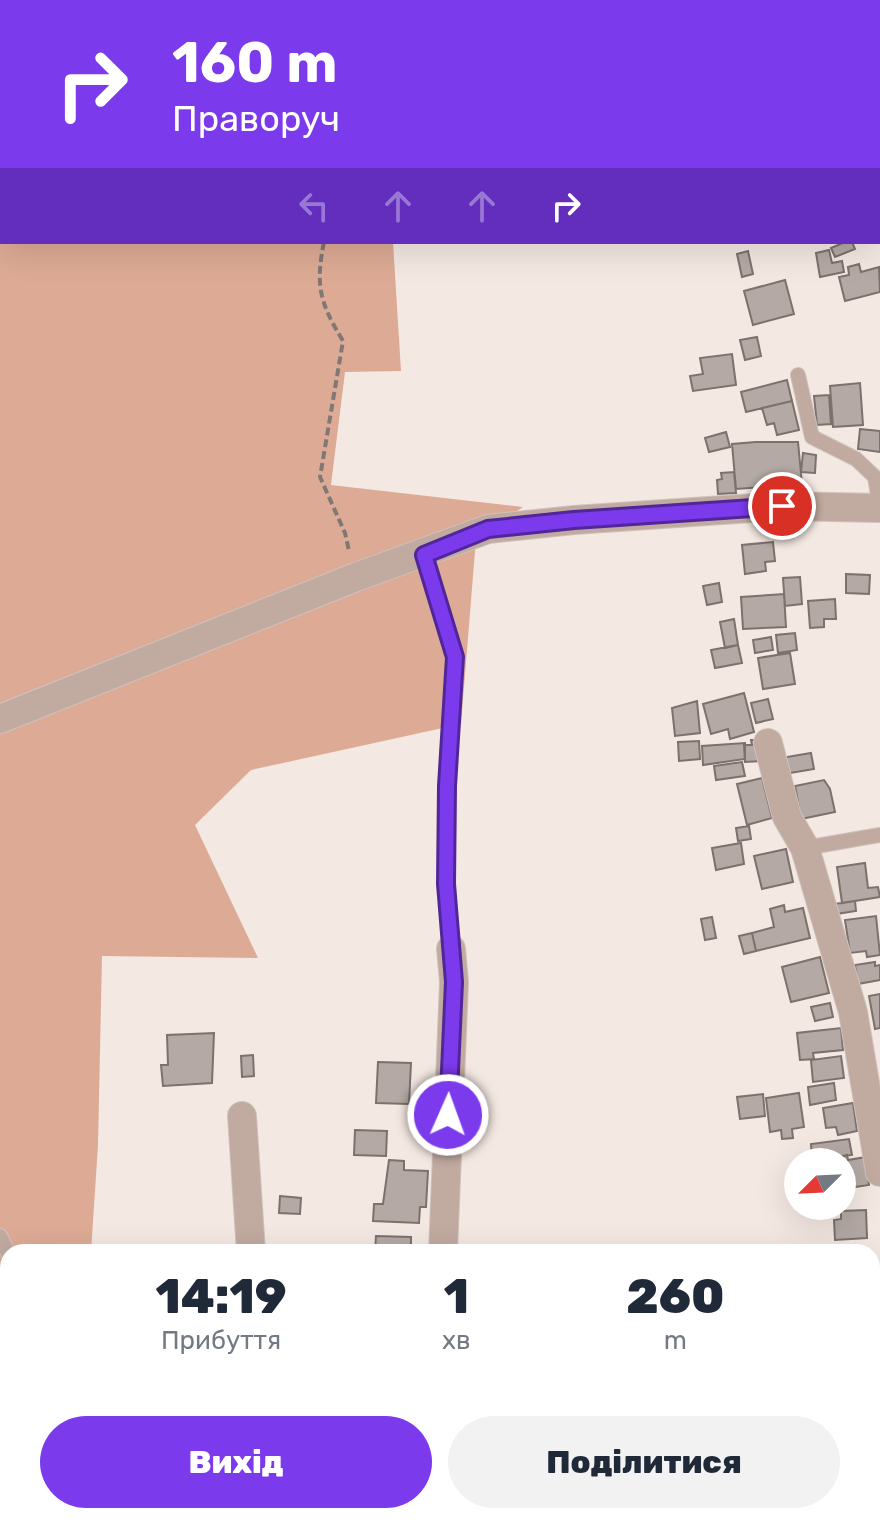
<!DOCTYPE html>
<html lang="uk">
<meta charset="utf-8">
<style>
:root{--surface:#fff;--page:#f2f2f3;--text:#1f2937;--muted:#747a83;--accent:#7c3aed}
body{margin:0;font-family:Rubik,sans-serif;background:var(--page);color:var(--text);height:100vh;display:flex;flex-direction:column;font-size:30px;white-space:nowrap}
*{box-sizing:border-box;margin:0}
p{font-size:26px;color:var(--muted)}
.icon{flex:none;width:44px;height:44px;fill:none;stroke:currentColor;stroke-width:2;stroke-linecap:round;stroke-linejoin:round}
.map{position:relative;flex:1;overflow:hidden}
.panel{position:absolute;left:0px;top:1244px;width:880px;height:280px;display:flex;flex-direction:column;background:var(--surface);border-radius:24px 24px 0 0;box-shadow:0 8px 32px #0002}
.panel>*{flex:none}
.guide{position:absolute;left:0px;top:0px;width:880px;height:244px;box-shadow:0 8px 32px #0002;background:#7c3aed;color:#fff;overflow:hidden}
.needle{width:52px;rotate:246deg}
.tools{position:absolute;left:784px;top:1148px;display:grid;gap:16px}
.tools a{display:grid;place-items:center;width:72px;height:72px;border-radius:50%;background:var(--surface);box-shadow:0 8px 32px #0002;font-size:40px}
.pin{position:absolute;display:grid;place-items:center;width:68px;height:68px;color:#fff;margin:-34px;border:4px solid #fff;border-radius:50%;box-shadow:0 2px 8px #0007}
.me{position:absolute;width:88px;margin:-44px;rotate:2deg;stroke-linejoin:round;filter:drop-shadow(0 0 6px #0008)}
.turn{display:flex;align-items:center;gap:28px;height:168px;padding:0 40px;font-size:36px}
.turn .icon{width:104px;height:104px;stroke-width:2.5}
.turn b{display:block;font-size:56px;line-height:68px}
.lanes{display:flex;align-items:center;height:76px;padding:0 40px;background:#0003;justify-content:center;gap:40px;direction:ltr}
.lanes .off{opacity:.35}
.eta{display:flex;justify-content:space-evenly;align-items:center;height:136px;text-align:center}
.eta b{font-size:48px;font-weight:800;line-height:56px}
.primary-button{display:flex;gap:16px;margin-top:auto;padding:16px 40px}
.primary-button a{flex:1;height:92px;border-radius:48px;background:var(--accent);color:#fff;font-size:32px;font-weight:800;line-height:92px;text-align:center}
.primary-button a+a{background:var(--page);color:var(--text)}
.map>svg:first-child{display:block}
.green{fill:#e1b5a1}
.forest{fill:#ddab95}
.building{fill:#b4a9a4;stroke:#7c716c;stroke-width:2}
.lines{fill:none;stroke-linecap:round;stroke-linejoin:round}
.service-casing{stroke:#cec3be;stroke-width:16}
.minor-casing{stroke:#cec3be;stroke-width:30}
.path{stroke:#817875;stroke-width:4;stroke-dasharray:8 4;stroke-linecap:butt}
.service{stroke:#c1aaa0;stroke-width:14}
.minor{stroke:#c1aaa0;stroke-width:28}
.route-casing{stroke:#51269a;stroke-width:20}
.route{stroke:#7c3aed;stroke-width:14}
</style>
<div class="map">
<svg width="880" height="1524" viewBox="0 0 880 1524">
<rect width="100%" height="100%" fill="#f4e8e2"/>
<!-- green -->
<path class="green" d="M8,1357V1516H100L101,1524H0V1358Z"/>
<!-- forest -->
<path class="forest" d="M0,0H492L2,2V242H393L401,371L345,372L331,485L523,507L476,539L461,724L251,770L195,825L258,958L102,956L98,1145L91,1252H8V1357L0,1358Z"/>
<!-- building -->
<path class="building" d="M845,242H852L855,249L835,257L831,248Z
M829,250L832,263L842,261L844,272L820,277L816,253Z
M748,251L753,274L742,277L737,254Z
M859,264L861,272L879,267L880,292L845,301L839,277L849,275L848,267Z
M785,280L794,314L753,325L744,291Z
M757,337L761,356L745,360L740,340Z
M732,354L736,385L693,391L690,376L703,374L700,358Z
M787,380L792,401L746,412L741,392Z
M860,383L863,425L833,427L830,386Z
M829,395L831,424L817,425L814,396Z
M792,401L799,430L777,435L774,423L767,425L762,408Z
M860,429L880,431V452L858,449Z
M726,432L730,447L709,452L705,438Z
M756,442H798L802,484L736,489L732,444Z
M803,453L816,455L815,473L801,472Z
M734,472L736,493L718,494L717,480L722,479L721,473Z
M773,542L775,561L765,562L766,571L745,574L742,545Z
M846,574L870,575L869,594L846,593Z
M800,577L802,604L785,606L783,578Z
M719,583L722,602L707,605L703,586Z
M784,594L786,627L743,629L741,597Z
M835,599L836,619H824V627L810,628L808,601Z
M734,619L738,645L725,648L720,622Z
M795,633L797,650L778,653L776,635Z
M771,637L773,650L755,653L753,640Z
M738,645L742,663L715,668L711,650Z
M790,653L795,684L763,689L758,658Z
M744,693L754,732L730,739L728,729L711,734L703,704Z
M768,699L773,719L756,723L751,703Z
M697,701L700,733L675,736L672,708Z
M751,740H758L762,761L745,762L744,745H752Z
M699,741L700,759L679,761L678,742Z
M745,743V759L703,765L702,746Z
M811,753L814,769L784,774L781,758Z
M742,762L745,776L716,780L714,766Z
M762,778L772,818L747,825L737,784Z
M824,780L830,789L835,812L801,819L795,786Z
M749,826L751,839L738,841L736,828Z
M741,843L744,864L716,870L712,848Z
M786,849L793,882L762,889L754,856Z
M865,863L868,888L878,887L880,897L842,903L837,867Z
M855,901L856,911L836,914L834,904Z
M784,905L785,912L803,908L810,938L756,951L752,933L774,927L770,909Z
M876,916L880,955L867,957L866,951L850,953L845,920Z
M712,917L716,938L705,940L701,919Z
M752,933L756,951L744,954L739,936Z
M820,957L829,993L791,1002L782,967Z
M875,962V966L880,965V980L858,984L855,965Z
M880,994V1028L875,1029L869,996Z
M830,1003L833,1017L815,1021L811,1007Z
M841,1028L843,1050L813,1053L814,1059L800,1060L797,1033Z
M214,1033L212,1083L163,1086L161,1065H168L167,1035Z
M253,1055L254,1076L242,1077L241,1056Z
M841,1056L844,1078L813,1082L811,1060Z
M378,1062L411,1063L409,1104L376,1103Z
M834,1083L836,1100L810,1105L808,1087Z
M799,1093L804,1127L792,1129L793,1138L782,1139L781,1130L770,1132L766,1098Z
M763,1094L765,1116L740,1119L737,1097Z
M853,1103L857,1131L838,1135L836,1127L826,1128L823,1108Z
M355,1130L387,1131L386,1156L354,1155Z
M849,1139L852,1155L812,1160L811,1144Z
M847,1155L848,1160L866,1157L869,1185L842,1189V1162L837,1161L838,1157Z
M389,1160L404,1161V1170L428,1171L426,1207H420L419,1223L373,1221L374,1204H383Z
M280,1196L301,1198L300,1214L279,1213Z
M866,1210L867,1238L835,1240L834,1220L841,1219V1211Z
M376,1236L411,1237V1252H375Z
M880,1279V1313L872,1315V1281Z
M880,1339V1363L874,1364L872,1340Z
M880,1372V1417H873L872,1373Z
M880,1428V1463H872V1429Z
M872,1484H877L880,1517L866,1519L867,1524H847L846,1516H872Z
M187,1516H219L227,1524H188Z
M411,1516H447L448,1524H399L411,1520Z
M723,1516H763L764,1524H724Z"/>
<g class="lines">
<!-- service casing -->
<g class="service-casing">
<path id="service" d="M798,375L812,437L856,459L875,477L880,508
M424,555L455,657L447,786L446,884L451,949
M805,848L880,835
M0,1236L8,1253"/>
</g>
<!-- minor casing -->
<g class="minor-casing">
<path id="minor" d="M0,719L356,577L488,529L574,520L782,506L880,508
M768,743L787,817L805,848L853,1012L880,1172
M242,1116L251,1252
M443,1252L454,982L451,949
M274,1516L275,1524
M467,1516L468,1524"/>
</g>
<!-- path -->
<path class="path" d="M378,2V0
M324,242C315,286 320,303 343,341L320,477L345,533L349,551"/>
<!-- service -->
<use href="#service" class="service"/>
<!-- minor -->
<use href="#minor" class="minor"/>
</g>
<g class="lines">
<!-- route casing -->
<g class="route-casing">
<path id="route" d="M448,1115L454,982L446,884L447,786L455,657L424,555L488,529L574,520L782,506"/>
</g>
<!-- route -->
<use href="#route" class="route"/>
</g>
</svg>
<div class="tools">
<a><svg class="needle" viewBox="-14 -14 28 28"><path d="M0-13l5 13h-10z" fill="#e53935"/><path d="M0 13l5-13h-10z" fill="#747a83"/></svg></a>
</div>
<div class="pin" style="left:782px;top:506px;background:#d93025"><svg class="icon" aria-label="arrive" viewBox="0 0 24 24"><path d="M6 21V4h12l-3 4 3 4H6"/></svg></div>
<svg class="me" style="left:448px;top:1115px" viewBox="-20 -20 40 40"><circle r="17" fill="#7c3aed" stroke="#fff" stroke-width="3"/><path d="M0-11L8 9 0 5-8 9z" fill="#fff"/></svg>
<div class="guide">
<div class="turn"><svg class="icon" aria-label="right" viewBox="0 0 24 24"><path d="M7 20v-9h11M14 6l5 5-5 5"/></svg><div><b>160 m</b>Праворуч</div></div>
<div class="lanes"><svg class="icon off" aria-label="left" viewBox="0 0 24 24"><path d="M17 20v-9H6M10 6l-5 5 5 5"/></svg><svg class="icon off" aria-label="ahead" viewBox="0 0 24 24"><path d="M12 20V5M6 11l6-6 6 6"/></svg><svg class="icon off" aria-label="ahead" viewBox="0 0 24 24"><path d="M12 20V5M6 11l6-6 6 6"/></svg><svg class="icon" aria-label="right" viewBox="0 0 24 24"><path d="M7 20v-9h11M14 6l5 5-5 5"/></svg></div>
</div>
<section class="panel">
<div class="eta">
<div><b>14:19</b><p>Прибуття</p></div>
<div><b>1</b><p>хв</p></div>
<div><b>260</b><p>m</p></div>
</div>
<div class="primary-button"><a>Вихід</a><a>Поділитися</a></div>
</section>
</div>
